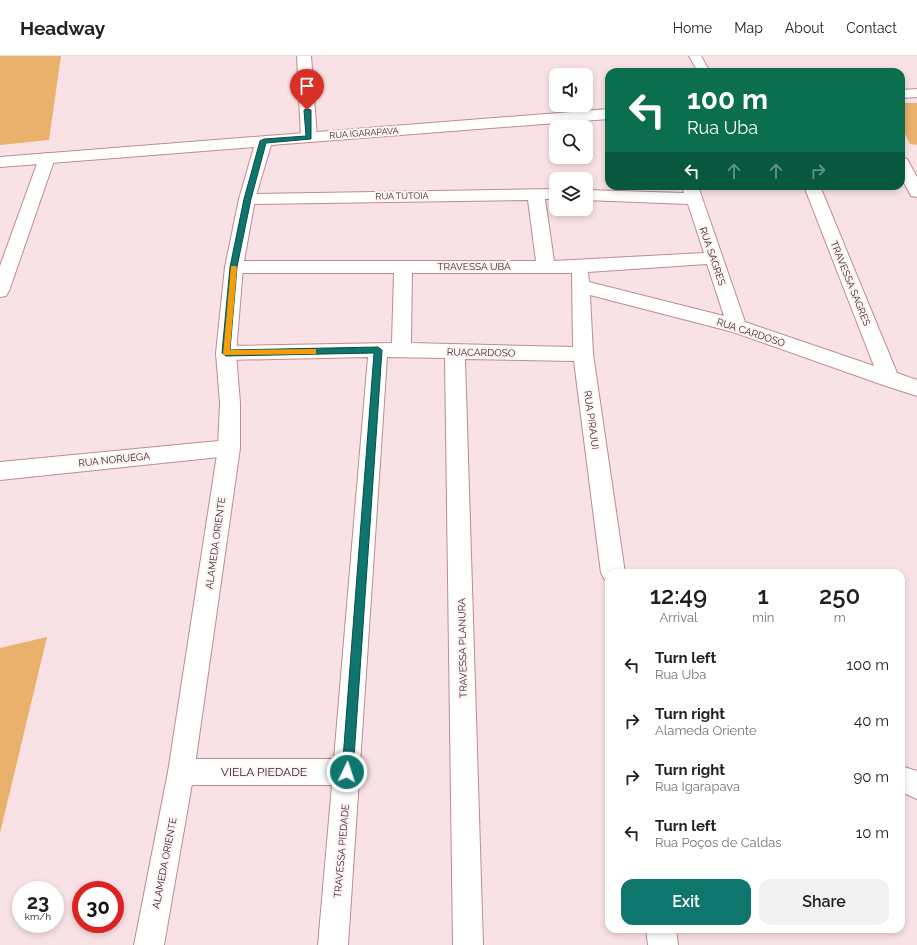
<!DOCTYPE html>
<meta charset="utf-8">
<style>
:root{--surface:#fff;--page:#f2f2f2;--text:#202124;--muted:#757577;--line:#e0e0e0;--accent:#0f766e}
body{margin:0;font-family:Raleway,sans-serif;background:var(--page);color:var(--text);height:100vh;display:flex;flex-direction:column;font-size:15px;white-space:nowrap}
*{box-sizing:border-box;margin:0}
p{font-size:13px;color:var(--muted)}
.icon{flex:none;width:22px;height:22px;fill:none;stroke:currentColor;stroke-width:2;stroke-linecap:round;stroke-linejoin:round}
.map{position:relative;flex:1;overflow:hidden}
.sheet{position:absolute;left:605px;top:513px;width:300px;height:364px;display:flex;flex-direction:column;background:var(--surface);border-radius:12px;box-shadow:0 2px 6px #0003}
.sheet>*{flex:none}
.hud{position:absolute;left:605px;top:12px;width:300px;height:122px;border-radius:12px;box-shadow:0 2px 6px #0003;background:#0b6e4f;color:#fff;overflow:hidden}
.buttons{position:absolute;left:549px;top:12px;display:grid;gap:8px}
.buttons a{display:grid;place-items:center;width:44px;height:44px;border-radius:8px;background:var(--surface);box-shadow:0 2px 6px #0003;font-size:20px}
.speed{position:absolute;left:12px;top:825px;display:flex;gap:8px;font-size:20px;font-weight:700;text-align:center}
.speed>*{display:grid;place-content:center;width:52px;height:52px;border-radius:50%;background:var(--surface);box-shadow:0 2px 6px #0003;line-height:1}
.speed small{font-size:10px;font-weight:400}
.speed .limit{border:6px solid #d22;background:#fff;color:#111}
.pin{position:absolute;display:grid;place-items:center;width:34px;height:34px;color:#fff;margin:-41px -17px;border-radius:50% 50% 50% 0;rotate:-45deg;box-shadow:0 0 4px #0007}
.pin .icon{rotate:45deg}
.me{position:absolute;width:44px;margin:-22px;rotate:4deg;stroke-linejoin:round;filter:drop-shadow(0 0 3px #0008)}
.turn{display:flex;align-items:center;gap:14px;height:84px;padding:0 16px;font-size:18px}
.turn .icon{width:52px;height:52px;stroke-width:2.5}
.turn b{display:block;font-size:28px;line-height:34px}
.lanes{display:flex;align-items:center;height:38px;padding:0 16px;background:#0003;justify-content:center;gap:20px;direction:ltr}
.lanes .off{opacity:.35}
.eta{display:flex;justify-content:space-evenly;align-items:center;height:68px;text-align:center}
.eta b{font-size:24px;font-weight:600;line-height:28px}
.button{display:flex;gap:8px;margin-top:auto;padding:8px 16px}
.button a{flex:1;height:46px;border-radius:12px;background:var(--accent);color:#fff;font-size:16px;font-weight:600;line-height:46px;text-align:center}
.button a+a{background:var(--page);color:var(--text)}
ul{padding:0;list-style:none}
li{display:flex;align-items:center;gap:12px;height:56px;padding:0 16px}
li div{flex:1}
li b{display:block;font-size:15px}
li em{font-style:normal}
header{display:flex;align-items:center;gap:24px;box-sizing:border-box;height:56px;padding:0 20px;background:var(--surface);border-bottom:1px solid var(--line)}
header strong{font-size:19px}
nav{display:flex;gap:22px;margin-inline-start:auto;font-size:14px}
.map>svg:first-child{display:block}
.green{fill:#e9b16b}
.lines{fill:none;stroke-linecap:round;stroke-linejoin:round}
.lane-casing{stroke:#be8b91;stroke-width:2}
.street-casing{stroke:#be8b91;stroke-width:2}
.secondary-casing{stroke:#be8b91;stroke-width:2}
.lane{fill:#fff;fill-rule:evenodd}
.street{fill:#fff;fill-rule:evenodd}
.secondary{fill:#fff;fill-rule:evenodd}
.route{fill:#0f766e;stroke:#0a4d48}
.slow{fill:#f59e0b}
.labels{text-anchor:middle;stroke-width:4;stroke-linejoin:round;paint-order:stroke}
.far-street-label{font-size:9px;fill:#3c272a;stroke:#fef3f4}
.street-label{font-size:10px;fill:#3c272a;stroke:#fef3f4}
.near-street-label{font-size:12px;fill:#3c272a;stroke:#fef3f4}
</style>
<header>
<strong>Headway</strong>
<nav><a>Home</a><a>Map</a><a>About</a><a>Contact</a></nav>
</header>
<div class="map">
<svg width="917" height="889" viewBox="0 0 917 889">
<rect width="100%" height="100%" fill="#f9e2e5"/>
<!-- green -->
<path class="green" d="M0,0H61L49,84L0,89Z
M901,47H917V89L910,88L901,70Z
M47,581L0,777V592Z"/>
<g class="lines">
<!-- lane casing -->
<g class="lane-casing">
<path id="lane" d="M689,0H701L710,16H698Z"/>
</g>
<!-- street casing -->
<g class="street-casing">
<path id="street" d="M297,0H311L317,82L315,85H303L301,82Z
M47,97L53,99L55,102L9,235L6,240L0,241V210L39,102L41,99Z
M901,101L907,103L917,121V141L911,140L901,121Z
M682,130H698L745,266L874,310L804,130H820L897,317L917,324V340L883,329L733,276L590,239L593,298L625,517H609V526L605,524L601,517L574,305L465,303L483,889H453L445,302L387,301L348,889H318L332,729H181L172,725L168,716L172,707L181,703H334L368,301L226,304L219,302L216,297L219,292L226,290L392,287L394,217H234L228,215L225,211L228,207L234,205H536L528,144L247,148L241,147L239,143L241,139L247,138L556,133V143H545L554,205L704,197L688,148L586,144V134L684,137ZM707,208L724,260L589,226L588,216ZM412,217H572L573,291L411,287Z
M229,384L236,386L240,392L236,398L229,400L0,424V406Z
M901,710L917,715V743L901,736Z
M646,873H676L678,889H648Z"/>
</g>
<!-- secondary casing -->
<g class="secondary-casing">
<path id="secondary" d="M917,33V41L901,42V34Z
M609,53V63L271,89L255,143L243,211L236,297L240,347V392L194,716L164,889H134L168,716L218,392L220,347L216,297L225,211L239,143L254,91L0,111V101Z"/>
</g>
<!-- lane -->
<use href="#lane" class="lane"/>
<!-- street -->
<use href="#street" class="street"/>
<!-- secondary -->
<use href="#secondary" class="secondary"/>
</g>
<!-- route -->
<path class="route" d="M307,53L311,54V83L266,87L251,143L237,211L230,294L378,291L382,294L353,716L351,720L347,721L343,720L342,716L374,297L226,300L222,297L230,211L244,143L260,85L264,83L306,80L304,54Z"/>
<!-- slow -->
<path class="slow" d="M231,210H236L237,212L230,294L313,293H316V298L223,299Z"/>
<g class="labels">
<!-- far-street labels -->
<g class="far-street-label">
<text transform="translate(364 77) rotate(-4)" y="3">RUA IGARAPAVA</text>
<text transform="translate(402 140) rotate(-1)" y="3">RUA TUTOIA</text>
</g>
<!-- street labels -->
<g class="street-label">
<text transform="translate(713 200) rotate(71)" y="4">RUA SAGRES</text>
<text x="474" y="214">TRAVESSA UBÁ</text>
<text transform="translate(851 227) rotate(68)" y="4">TRAVESSA SAGRES</text>
<text transform="translate(751 276) rotate(18)" y="4">RUA CARDOSO</text>
<text transform="translate(481 296) rotate(1)" y="4">RUACARDOSO</text>
<text transform="translate(592 364) rotate(82)" y="4">RUA PIRAJUI</text>
<text transform="translate(114 403) rotate(-6)" y="4">RUA NORUEGA</text>
<text transform="translate(215 487) rotate(-82)" y="4">ALAMEDA ORIENTE</text>
<text transform="translate(462 592) rotate(-91)" y="4">TRAVESSA PLANURA</text>
<text transform="translate(341 795) rotate(-85)" y="4">TRAVESSA PIEDADE</text>
<text transform="translate(164 807) rotate(-79)" y="4">ALAMEDA ORIENTE</text>
</g>
<!-- near-street labels -->
<g class="near-street-label">
<text x="264" y="720">VIELA PIEDADE</text>
</g>
</g>
</svg>
<div class="buttons">
<a><svg class="icon" aria-label="sound" viewBox="0 0 24 24"><path d="M4 9h4l5-4v14l-5-4H4zM17 9q2 3 0 6"/></svg></a>
<a><svg class="icon" aria-label="search" viewBox="0 0 24 24"><circle cx="10" cy="10" r="6"/><path d="M15 15l6 6"/></svg></a>
<a><svg class="icon" aria-label="layers" viewBox="0 0 24 24"><path d="M12 4l9 5-9 5-9-5zM3 14l9 5 9-5"/></svg></a>
</div>
<div class="speed"><div>23<small>km/h</small></div><div class="limit">30</div></div>
<div class="pin" style="left:307px;top:54px;background:#d93025"><svg class="icon" aria-label="arrive" viewBox="0 0 24 24"><path d="M6 21V4h12l-3 4 3 4H6"/></svg></div>
<svg class="me" style="left:347px;top:716px" viewBox="-20 -20 40 40"><circle r="17" fill="#0f766e" stroke="#fff" stroke-width="3"/><path d="M0-11L8 9 0 5-8 9z" fill="#fff"/></svg>
<div class="hud">
<div class="turn"><svg class="icon" aria-label="left" viewBox="0 0 24 24"><path d="M17 20v-9H6M10 6l-5 5 5 5"/></svg><div><b>100 m</b>Rua Uba</div></div>
<div class="lanes"><svg class="icon" aria-label="left" viewBox="0 0 24 24"><path d="M17 20v-9H6M10 6l-5 5 5 5"/></svg><svg class="icon off" aria-label="ahead" viewBox="0 0 24 24"><path d="M12 20V5M6 11l6-6 6 6"/></svg><svg class="icon off" aria-label="ahead" viewBox="0 0 24 24"><path d="M12 20V5M6 11l6-6 6 6"/></svg><svg class="icon off" aria-label="right" viewBox="0 0 24 24"><path d="M7 20v-9h11M14 6l5 5-5 5"/></svg></div>
</div>
<section class="sheet">
<div class="eta">
<div><b>12:49</b><p>Arrival</p></div>
<div><b>1</b><p>min</p></div>
<div><b>250</b><p>m</p></div>
</div>
<ul>
<li><svg class="icon" aria-label="left" viewBox="0 0 24 24"><path d="M17 20v-9H6M10 6l-5 5 5 5"/></svg><div><b>Turn left</b><p>Rua Uba</p></div><em>100 m</em></li>
<li><svg class="icon" aria-label="right" viewBox="0 0 24 24"><path d="M7 20v-9h11M14 6l5 5-5 5"/></svg><div><b>Turn right</b><p>Alameda Oriente</p></div><em>40 m</em></li>
<li><svg class="icon" aria-label="right" viewBox="0 0 24 24"><path d="M7 20v-9h11M14 6l5 5-5 5"/></svg><div><b>Turn right</b><p>Rua Igarapava</p></div><em>90 m</em></li>
<li><svg class="icon" aria-label="left" viewBox="0 0 24 24"><path d="M17 20v-9H6M10 6l-5 5 5 5"/></svg><div><b>Turn left</b><p>Rua Poços de Caldas</p></div><em>10 m</em></li>
</ul>
<div class="button"><a>Exit</a><a>Share</a></div>
</section>
</div>
